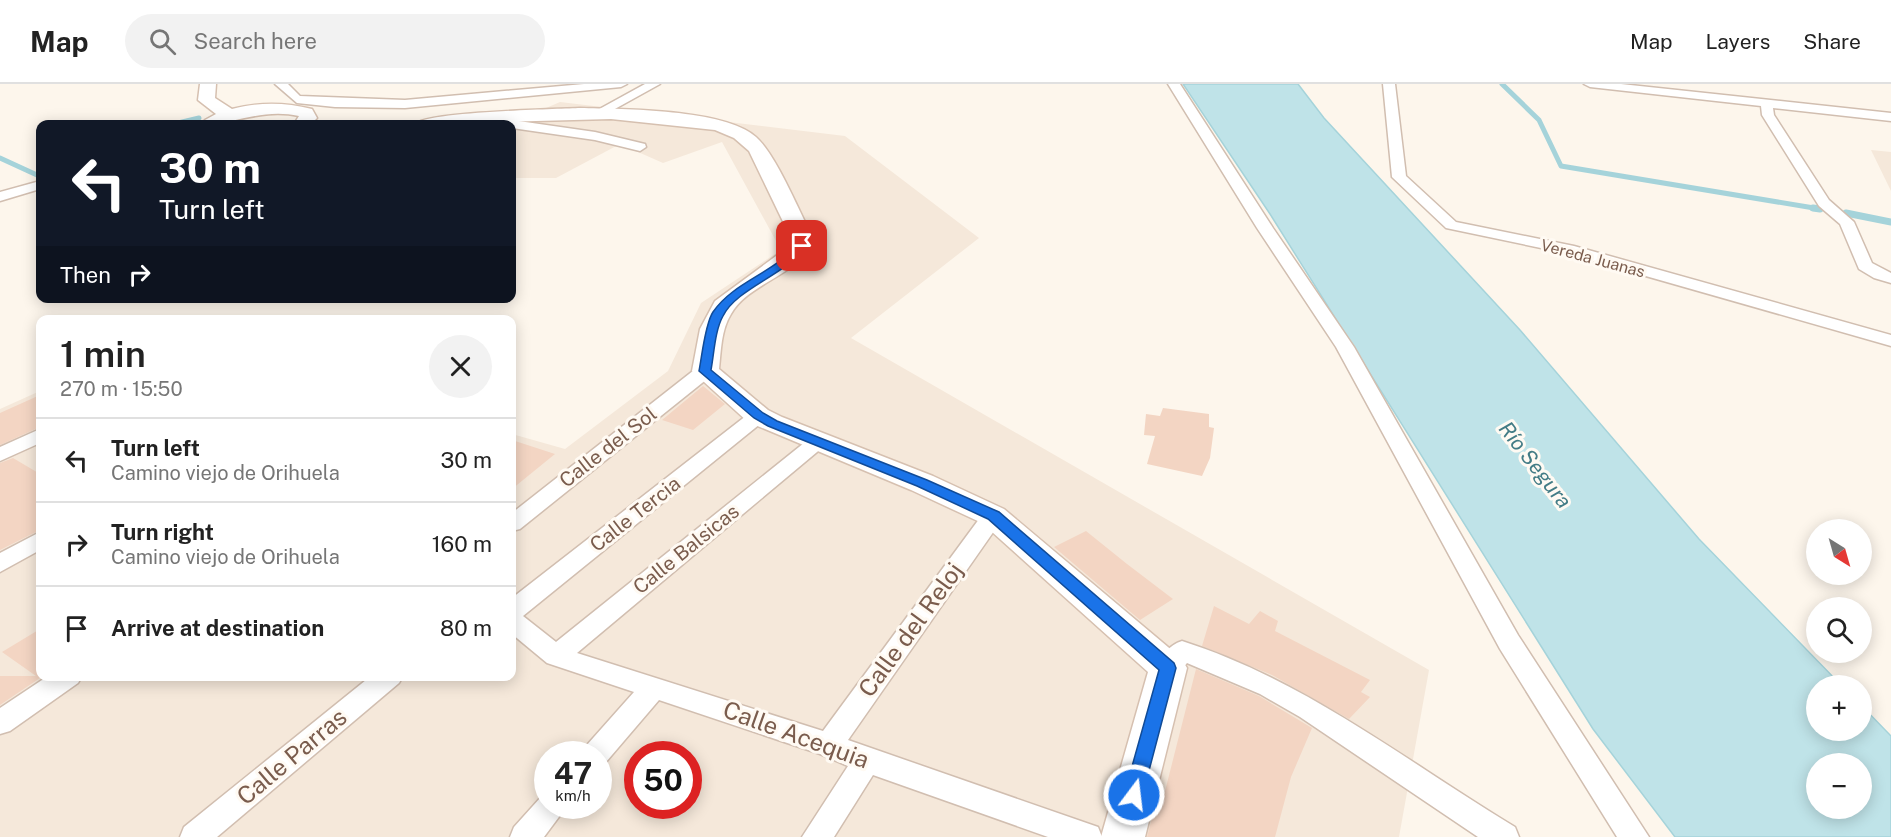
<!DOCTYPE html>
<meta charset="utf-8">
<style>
:root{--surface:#fff;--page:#f2f2f2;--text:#222;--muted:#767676;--line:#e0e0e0}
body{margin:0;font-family:"Public Sans",sans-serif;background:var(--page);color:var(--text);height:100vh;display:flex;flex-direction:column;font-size:22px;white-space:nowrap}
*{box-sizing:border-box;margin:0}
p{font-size:20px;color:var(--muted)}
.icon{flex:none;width:33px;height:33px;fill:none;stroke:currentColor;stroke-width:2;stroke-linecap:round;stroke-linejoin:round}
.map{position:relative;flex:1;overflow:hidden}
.panel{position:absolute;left:36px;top:231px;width:480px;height:366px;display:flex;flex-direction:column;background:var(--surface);border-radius:12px;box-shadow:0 3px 15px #0003}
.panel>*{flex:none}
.hud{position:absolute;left:36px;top:36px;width:480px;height:183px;border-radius:12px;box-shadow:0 3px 15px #0003;background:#111827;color:#fff;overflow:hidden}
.needle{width:39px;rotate:143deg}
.controls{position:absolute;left:1806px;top:435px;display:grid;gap:12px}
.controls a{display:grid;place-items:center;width:66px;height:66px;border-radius:50%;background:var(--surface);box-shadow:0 3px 15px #0003;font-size:30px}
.speed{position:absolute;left:534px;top:657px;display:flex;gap:12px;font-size:30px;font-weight:700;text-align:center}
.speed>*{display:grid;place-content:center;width:78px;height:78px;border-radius:50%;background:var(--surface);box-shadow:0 3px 15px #0003;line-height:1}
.speed small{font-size:15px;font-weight:400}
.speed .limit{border:9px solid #d22;background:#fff;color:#111}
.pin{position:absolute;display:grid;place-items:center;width:51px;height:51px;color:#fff;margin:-26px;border-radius:12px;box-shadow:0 3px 9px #0006}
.me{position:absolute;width:66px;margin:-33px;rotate:15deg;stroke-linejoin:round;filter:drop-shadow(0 0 4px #0008)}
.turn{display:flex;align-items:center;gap:21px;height:126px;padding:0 24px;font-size:27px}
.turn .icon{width:78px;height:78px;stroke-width:2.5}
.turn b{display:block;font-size:42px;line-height:51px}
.then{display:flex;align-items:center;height:57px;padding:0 24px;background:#0003;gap:12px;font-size:22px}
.round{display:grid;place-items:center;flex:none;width:63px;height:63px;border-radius:32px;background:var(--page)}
.summary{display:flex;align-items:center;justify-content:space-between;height:102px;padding:0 24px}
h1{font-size:36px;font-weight:600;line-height:45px}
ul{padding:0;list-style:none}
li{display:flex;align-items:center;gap:18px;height:84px;padding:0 24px;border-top:2px solid var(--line)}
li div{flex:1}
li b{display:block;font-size:22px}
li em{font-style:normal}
header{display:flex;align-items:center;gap:36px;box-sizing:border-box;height:84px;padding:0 30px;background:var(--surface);border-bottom:2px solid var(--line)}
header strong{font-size:28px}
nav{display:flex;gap:33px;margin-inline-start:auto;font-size:21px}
.search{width:420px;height:54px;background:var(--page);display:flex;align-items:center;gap:15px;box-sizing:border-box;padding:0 21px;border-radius:33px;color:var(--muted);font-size:22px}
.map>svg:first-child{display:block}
.residential{fill:#f5e8da;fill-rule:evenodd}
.water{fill:#bfe3e8;stroke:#a5d3da;stroke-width:1.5;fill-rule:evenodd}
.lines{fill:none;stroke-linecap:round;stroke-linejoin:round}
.stream-far1{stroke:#a5d3da;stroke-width:5}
.stream{stroke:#a5d3da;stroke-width:7}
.building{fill:#f3d5c3}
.street-casing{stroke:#d1beb0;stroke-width:3}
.secondary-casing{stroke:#d6c0b0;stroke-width:3}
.street{fill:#fff;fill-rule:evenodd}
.secondary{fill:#fff;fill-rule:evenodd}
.route{fill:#1a73e8;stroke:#114b97;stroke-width:1.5}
.labels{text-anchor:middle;stroke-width:6;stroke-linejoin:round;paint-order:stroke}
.far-street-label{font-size:16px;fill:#7a5c4d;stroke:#fffaf3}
.street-label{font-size:20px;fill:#7a5c4d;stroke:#fffaf3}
.water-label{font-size:21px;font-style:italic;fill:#437c86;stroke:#fffaf3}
.near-street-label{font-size:24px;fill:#7a5c4d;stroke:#fffaf3}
</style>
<header>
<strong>Map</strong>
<div class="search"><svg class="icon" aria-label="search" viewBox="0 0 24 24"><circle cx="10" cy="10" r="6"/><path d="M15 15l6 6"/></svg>Search here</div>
<nav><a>Map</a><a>Layers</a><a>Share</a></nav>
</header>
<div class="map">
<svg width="1891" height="753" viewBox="0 0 1891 753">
<rect width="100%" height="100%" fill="#fdf6ec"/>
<!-- residential -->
<path class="residential" d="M560,18L845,52L979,154L851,254L1429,586L1399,753H0V325L40,307V592H512V350L565,365L668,287L701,219L781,166L722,58L663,79L620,60L556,94H512V40H509ZM548,670H598V722H548ZM638,670H688V722H638Z
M1871,66L1891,68V107Z"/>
<!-- water -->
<path class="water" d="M1183,0H1298L1324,34L1520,246L1699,455L1841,601L1816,602V646H1862V622L1891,652V753H1675L1593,645L1270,130ZM1816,680H1862V724H1816Z"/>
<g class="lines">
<!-- stream-far1 -->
<path class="stream-far1" d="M1502,0L1539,36L1561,82L1820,125
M174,40L199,34
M0,74L37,91"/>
<!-- stream -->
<path class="stream" d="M1813,124L1820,125
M1846,129L1891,138"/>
</g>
<!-- building -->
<path class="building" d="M703,302L725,320L693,346L662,336Z
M40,311V343L0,361V329Z
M1163,324L1209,330V343L1214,344L1210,374L1202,392L1147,380L1155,352L1144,351L1146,330L1160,332Z
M512,356L555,370L512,405Z
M13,374L40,390V446L0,466V379Z
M1086,447L1127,480L1173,515L1140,536L1054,463Z
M1214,522L1249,540L1260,527L1278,537L1275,547L1370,596L1361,608L1370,613L1349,635L1272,591L1202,562Z
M40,545V592H43L0,621V592H36L2,568Z
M1196,585L1259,612L1312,644L1291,693L1275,753H1147L1155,721L1161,723Z"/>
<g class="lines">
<!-- street casing -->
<g class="street-casing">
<path id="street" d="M275,0H288L300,12L405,16L584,0H627L621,3L405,24L335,23L297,19Z
M645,0H660L604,31L594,28Z
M1168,0H1180L1273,144L1354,263L1518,551L1649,753H1617L1500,565L1336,263L1257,144Z
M1383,0H1395L1406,92L1456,138L1574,162L1891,251V262L1565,169L1446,144L1392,93Z
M1584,0H1621L1891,29V37L1773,24L1774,31L1829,116L1854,138L1872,179L1891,189V199L1874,194L1859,185L1840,140L1819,122L1762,31L1761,22L1590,3Z
M477,31L595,48L645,60L646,63L640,67L595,56L512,44V40L473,38L471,35Z
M40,97V105L0,117V108Z
M705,281L714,287L712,291L520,445L512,447V429L698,283Z
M758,326L765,328L768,332L765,336L523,532L556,558L809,355H823L826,359L823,363L577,569L823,647L985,427L993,425L1001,427L1004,432L1001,437L848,656L1098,743L1102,753H1048L873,691L834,753H802L848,682L820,670L659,616L606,678L598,681V670H582L586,662L634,608L547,579L512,550V514L751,328Z
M40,345V359L0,377V363Z
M40,448V466L0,488V469Z
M1182,557C1307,597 1404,676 1515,743L1519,753H1478L1300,633L1260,610L1187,579C1178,590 1173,596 1159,591L1155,584C1161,572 1169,561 1182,557Z
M48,592H82L78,599L10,647L0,650V624Z
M371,592H403L399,599L217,753H180L184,743Z
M548,711V722H567L544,753H510L514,743L541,713Z"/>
</g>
<!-- secondary casing -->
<g class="secondary-casing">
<path id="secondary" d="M200,0H216L215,14L232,25C259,18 284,18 312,25L317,34L311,40H294L299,32C262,24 237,40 203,40L205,36L216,30L198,16Z
M580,24C623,25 725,25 756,53C776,71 798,125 811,150L813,162C793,192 747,201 731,230C721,246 721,267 719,285L768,326L782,333L933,392L1004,425L1181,574L1187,584L1145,753H1101L1148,588L982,439L911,406L748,338L692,287L700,245L715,217L791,161L789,150L749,67L734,54L715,46L611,35L416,40C424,28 558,25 580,24Z"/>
</g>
<!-- street -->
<use href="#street" class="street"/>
<!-- secondary -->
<use href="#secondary" class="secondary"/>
</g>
<!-- route -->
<path class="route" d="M798,159L807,162C786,191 737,204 723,232C715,246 714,270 711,286L763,329L777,337L927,396L999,428L1174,579L1176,584L1141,717L1134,719L1127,717L1124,711L1159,586L988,435L917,402L768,342L754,334L699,287C702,272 705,240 713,228C734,197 776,189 798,159Z"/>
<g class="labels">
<!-- far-street labels -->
<g class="far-street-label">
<text transform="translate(1593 174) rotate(15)" y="6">Vereda Juanas</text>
</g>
<!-- street labels -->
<g class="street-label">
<text transform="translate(608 363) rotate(-38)" y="7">Calle del Sol</text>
<text transform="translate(635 430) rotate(-38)" y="7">Calle Tercia</text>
<text transform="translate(686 465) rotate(-39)" y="7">Calle Balsicas</text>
</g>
<!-- water labels -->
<g class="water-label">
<text transform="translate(1535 381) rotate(52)" y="7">Río Segura</text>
</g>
<!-- near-street labels -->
<g class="near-street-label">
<text transform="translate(911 546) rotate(-54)" y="8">Calle del Reloj</text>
<text transform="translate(796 651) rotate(20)" y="8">Calle Acequia</text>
<text transform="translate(292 673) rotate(-40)" y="8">Calle Parras</text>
</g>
</g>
</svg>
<div class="controls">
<a><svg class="needle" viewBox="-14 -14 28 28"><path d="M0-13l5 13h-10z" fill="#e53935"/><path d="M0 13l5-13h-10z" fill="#767676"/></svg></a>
<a><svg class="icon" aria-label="search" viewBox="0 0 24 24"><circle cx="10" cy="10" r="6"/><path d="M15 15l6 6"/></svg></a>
<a>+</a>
<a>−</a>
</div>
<div class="speed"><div>47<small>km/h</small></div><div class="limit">50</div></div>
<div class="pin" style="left:802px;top:162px;background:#d93025"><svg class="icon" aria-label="arrive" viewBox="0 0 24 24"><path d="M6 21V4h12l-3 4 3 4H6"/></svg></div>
<svg class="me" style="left:1134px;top:711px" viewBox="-20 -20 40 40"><circle r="17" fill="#1a73e8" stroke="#fff" stroke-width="3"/><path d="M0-11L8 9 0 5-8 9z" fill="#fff"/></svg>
<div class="hud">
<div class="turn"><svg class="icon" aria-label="left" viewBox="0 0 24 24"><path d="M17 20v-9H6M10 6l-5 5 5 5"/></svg><div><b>30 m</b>Turn left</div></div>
<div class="then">Then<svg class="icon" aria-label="right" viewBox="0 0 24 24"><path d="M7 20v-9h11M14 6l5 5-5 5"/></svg></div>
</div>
<section class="panel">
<div class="summary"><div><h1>1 min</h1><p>270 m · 15:50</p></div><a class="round"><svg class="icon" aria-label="close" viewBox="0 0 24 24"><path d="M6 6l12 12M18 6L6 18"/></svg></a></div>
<ul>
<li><svg class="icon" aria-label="left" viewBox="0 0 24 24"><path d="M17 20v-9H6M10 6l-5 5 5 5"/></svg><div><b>Turn left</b><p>Camino viejo de Orihuela</p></div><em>30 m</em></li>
<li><svg class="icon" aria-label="right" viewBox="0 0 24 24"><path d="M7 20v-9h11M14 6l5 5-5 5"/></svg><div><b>Turn right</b><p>Camino viejo de Orihuela</p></div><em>160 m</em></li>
<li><svg class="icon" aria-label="arrive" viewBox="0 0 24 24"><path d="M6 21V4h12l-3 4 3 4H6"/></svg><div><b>Arrive at destination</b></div><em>80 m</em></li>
</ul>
</section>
</div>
